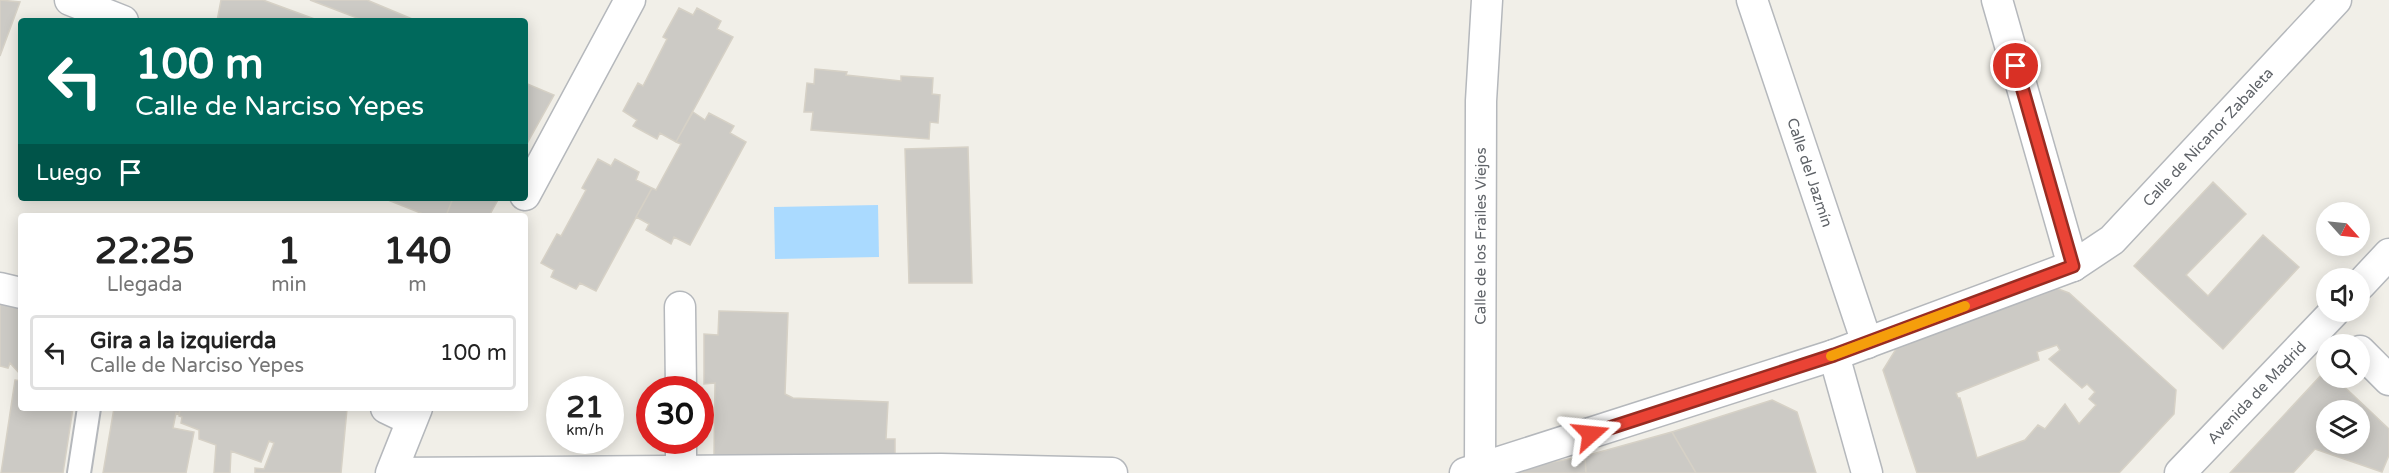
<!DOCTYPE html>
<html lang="es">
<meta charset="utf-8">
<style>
:root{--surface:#fff;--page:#f2f2f2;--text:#222;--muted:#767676;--line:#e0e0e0}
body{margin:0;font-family:"Varela Round",sans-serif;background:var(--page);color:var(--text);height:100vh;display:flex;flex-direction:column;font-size:22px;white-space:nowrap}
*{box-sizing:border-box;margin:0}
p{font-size:20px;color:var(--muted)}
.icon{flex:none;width:33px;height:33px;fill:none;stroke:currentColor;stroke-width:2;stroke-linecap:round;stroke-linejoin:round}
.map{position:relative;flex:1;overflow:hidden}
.panel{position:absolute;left:18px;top:213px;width:510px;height:198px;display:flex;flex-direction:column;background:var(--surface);border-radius:6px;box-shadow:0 3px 15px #0003}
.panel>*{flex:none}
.banner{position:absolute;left:18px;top:18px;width:510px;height:183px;border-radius:6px;box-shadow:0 3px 15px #0003;background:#00695c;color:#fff;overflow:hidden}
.needle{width:39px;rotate:117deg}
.controls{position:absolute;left:2316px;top:202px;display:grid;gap:12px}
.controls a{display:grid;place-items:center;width:54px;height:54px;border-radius:50%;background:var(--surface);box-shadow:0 3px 15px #0003;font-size:30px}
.speed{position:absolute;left:546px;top:376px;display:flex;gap:12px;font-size:30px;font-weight:700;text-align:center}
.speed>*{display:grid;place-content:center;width:78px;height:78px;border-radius:50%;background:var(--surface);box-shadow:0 3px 15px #0003;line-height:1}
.speed small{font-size:15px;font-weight:400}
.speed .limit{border:9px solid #d22;background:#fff;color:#111}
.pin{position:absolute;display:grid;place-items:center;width:51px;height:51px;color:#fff;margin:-26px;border:3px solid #fff;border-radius:50%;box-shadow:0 2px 6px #0007}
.me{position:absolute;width:66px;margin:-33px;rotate:72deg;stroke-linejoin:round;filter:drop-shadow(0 0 4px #0008)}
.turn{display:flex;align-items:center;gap:21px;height:126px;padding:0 18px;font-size:27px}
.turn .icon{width:78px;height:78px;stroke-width:2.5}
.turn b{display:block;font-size:42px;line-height:51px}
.then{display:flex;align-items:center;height:57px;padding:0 18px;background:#0003;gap:12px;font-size:22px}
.eta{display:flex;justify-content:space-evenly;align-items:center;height:102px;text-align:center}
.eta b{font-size:36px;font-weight:800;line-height:42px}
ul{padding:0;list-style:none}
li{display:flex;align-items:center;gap:18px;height:75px;margin:0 12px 9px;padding:0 6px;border:3px solid var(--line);border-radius:6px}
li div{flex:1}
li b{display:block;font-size:22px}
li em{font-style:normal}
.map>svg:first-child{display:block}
.water{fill:#aadaff}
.building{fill:#cccac5;stroke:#d6d1c6;stroke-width:1.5;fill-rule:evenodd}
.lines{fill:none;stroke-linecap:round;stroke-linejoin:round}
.pedestrian-casing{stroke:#b5b8bc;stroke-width:26}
.minor-casing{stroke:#b5b8bc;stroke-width:33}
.pedestrian{stroke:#fff;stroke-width:22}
.minor{stroke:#fff;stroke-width:30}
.route-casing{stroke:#982c22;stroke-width:15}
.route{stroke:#ea4335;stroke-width:10}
.slow{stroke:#f59e0b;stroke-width:10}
.labels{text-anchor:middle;stroke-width:6;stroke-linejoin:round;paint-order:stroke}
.street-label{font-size:15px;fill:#5f6368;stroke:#fff}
</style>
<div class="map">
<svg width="2389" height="473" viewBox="0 0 2389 473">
<rect width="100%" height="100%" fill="#f1efe8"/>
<!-- water -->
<path class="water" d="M878,205L879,257L775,259L774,207Z"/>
<!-- building -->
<path class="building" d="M0,0L20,2L0,56Z
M221,0H263L320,21H217Z
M310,0H367L417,21H365Z
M679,8L693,15L697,8L721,21L717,29L733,37L676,142L660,133L657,139L633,126L637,120L623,111L638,83L643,86L667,39L663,37Z
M815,69L847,72L846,75L901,81V76L933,78L932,94L940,95L938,123L930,122L929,139L811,130L813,112H804L807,83L814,84Z
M525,83L554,95L525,147Z
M693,112L705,120L709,113L734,126L730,133L746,142L690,245L674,237L671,244L646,230L649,224L636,217L652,188L656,190L681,144L676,142Z
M968,147L972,283H909L905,149Z
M598,159L611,166L615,159L639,172L636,180L652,188L596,291L580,283L576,289L551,277L554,270L541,263L557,234L561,236L586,190L582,188Z
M2213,182L2246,214L2186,275L2208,296L2263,235L2299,267L2223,349L2134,266Z
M383,198H453L446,216H428Z
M453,198H499L489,216H446Z
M2053,287L2069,293L2176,390L2174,414L2119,473H1917L1883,370L1896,349ZM2057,345L2060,350L2049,359L2082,388L2087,384L2095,392L2089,399L2096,405L2079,424L2065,404L2045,429L2038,425L2025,440L1977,458L1960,398H1958L1956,393L2039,360L2037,352Z
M0,303L21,308V375L10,363L8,368L0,366Z
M719,311L788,313L785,394L793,398L888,402L886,439H895V458L714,455L715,383L704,384V334L718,335Z
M2326,370V378H2335L2389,429V455L2382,472L2315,449L2293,473H2230ZM2326,411H2360V444H2326Z
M15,380L21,381V408H73L63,473H1Z
M1772,400L1797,412L1816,473H1696L1672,432Z
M114,408H344L347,409L341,473H255V468L264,469L274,443L269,441L261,462L231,451L230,473H214L216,445L199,439V430L181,423L182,417L179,416L180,410L179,414L176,413L173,428L194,432L186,473H103Z
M1672,432L1696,473H1586L1585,456Z
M1585,456L1586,473H1495Z"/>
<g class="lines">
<!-- pedestrian casing -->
<g class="pedestrian-casing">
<path id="pedestrian" d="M79,473L89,408"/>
</g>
<!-- minor casing -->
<g class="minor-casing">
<g id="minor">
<path d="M70,0L123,21"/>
<path id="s1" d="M1752,0L1867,343"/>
<path d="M1997,0L2073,266"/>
<path d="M525,195L630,0"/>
<path d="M2360,285L2389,254"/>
<path d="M0,288L21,293"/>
<path d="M680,307L681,390"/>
<path d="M2360,351L2389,380"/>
<path d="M1834,355L1867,473"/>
<path d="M386,408L411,420"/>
<path d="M417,408L391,473L941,469L1112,473"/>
<path d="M681,441V471"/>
<path id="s2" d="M1465,473L1834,355L2073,266L2112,240L2336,0"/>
<path id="s3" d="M1480,473L1481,101L1487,0"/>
<path id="s4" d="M2180,473L2334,312"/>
</g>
</g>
<!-- pedestrian -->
<use href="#pedestrian" class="pedestrian"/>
<!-- minor -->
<use href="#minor" class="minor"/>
</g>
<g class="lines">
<!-- route casing -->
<g class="route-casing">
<path id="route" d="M1591,434L1834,355L2073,266L2016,66"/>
</g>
<!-- route -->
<use href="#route" class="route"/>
<!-- slow -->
<path class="slow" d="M1831,356L1965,306"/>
</g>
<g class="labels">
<!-- street labels -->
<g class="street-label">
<text dy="5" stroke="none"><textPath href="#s2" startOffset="830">Calle de Nicanor Zabaleta</textPath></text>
<text dy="5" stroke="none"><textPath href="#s1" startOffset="182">Calle del Jazmín</textPath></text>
<text dy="5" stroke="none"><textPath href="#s3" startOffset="237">Calle de los Frailes Viejos</textPath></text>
<text dy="5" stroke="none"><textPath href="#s4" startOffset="111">Avenida de Madrid</textPath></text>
</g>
</g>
</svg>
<div class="controls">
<a><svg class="needle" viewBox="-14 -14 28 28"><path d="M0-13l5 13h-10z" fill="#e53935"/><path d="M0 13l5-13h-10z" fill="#767676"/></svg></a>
<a><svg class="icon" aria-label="sound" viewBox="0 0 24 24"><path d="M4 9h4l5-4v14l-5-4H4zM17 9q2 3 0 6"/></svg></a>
<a><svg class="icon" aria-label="search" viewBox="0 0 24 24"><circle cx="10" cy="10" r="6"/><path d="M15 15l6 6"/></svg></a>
<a><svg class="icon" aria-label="layers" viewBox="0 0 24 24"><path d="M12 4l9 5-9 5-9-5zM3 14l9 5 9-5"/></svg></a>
</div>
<div class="speed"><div>21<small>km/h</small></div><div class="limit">30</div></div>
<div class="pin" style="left:2016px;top:66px;background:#d93025"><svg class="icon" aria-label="arrive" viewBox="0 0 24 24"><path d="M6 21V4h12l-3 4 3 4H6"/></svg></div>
<svg class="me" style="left:1591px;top:434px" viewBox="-20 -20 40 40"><path d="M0-17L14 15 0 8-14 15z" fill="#ea4335" stroke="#fff" stroke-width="4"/></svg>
<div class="banner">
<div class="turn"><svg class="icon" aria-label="left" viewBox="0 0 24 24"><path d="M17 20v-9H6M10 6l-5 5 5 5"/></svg><div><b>100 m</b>Calle de Narciso Yepes</div></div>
<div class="then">Luego<svg class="icon" aria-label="arrive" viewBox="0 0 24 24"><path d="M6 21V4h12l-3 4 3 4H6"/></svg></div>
</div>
<section class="panel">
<div class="eta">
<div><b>22:25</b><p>Llegada</p></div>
<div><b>1</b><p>min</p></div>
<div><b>140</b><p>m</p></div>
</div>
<ul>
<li><svg class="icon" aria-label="left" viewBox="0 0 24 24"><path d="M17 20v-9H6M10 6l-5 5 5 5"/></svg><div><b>Gira a la izquierda</b><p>Calle de Narciso Yepes</p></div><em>100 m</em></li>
</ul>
</section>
</div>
